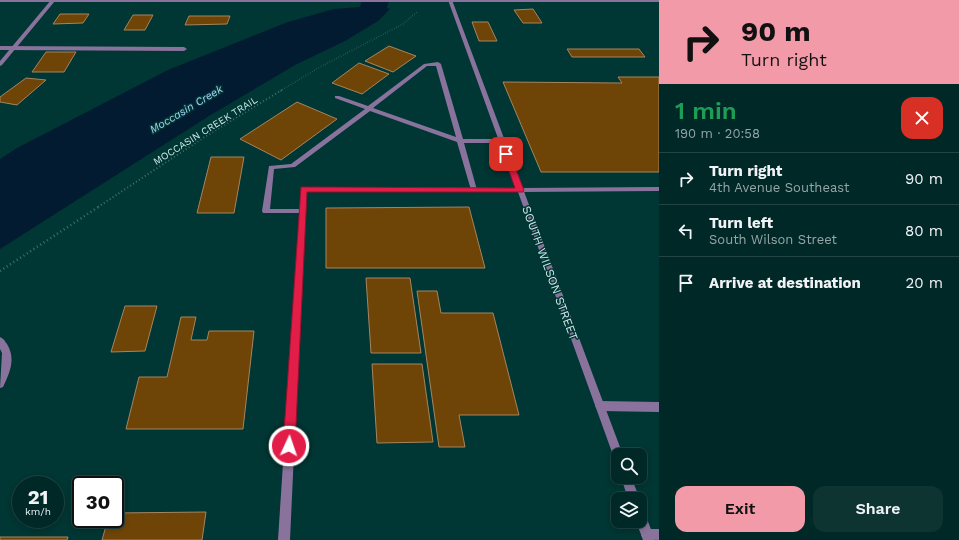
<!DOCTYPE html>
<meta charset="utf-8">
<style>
:root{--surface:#002826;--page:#0e3432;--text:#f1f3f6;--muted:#95a6a7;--line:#224443;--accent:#f39aa9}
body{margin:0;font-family:"Work Sans",sans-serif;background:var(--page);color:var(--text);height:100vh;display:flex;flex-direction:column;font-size:15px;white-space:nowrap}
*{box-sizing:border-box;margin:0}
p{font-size:13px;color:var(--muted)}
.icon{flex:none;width:22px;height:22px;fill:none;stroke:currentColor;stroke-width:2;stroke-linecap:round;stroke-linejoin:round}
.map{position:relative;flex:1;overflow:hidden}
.panel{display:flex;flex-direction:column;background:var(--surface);width:300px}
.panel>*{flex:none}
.banner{background:#f39aa9;color:#111;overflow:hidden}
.buttons{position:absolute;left:611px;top:448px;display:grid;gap:8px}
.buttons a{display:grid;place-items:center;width:36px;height:36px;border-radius:8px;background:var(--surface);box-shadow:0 2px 6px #0003,0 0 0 1px var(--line);font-size:20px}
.speed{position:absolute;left:12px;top:476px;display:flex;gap:8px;font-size:20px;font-weight:700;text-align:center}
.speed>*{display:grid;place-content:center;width:52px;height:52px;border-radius:50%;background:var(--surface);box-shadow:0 2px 6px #0003,0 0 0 1px var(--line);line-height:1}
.speed small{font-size:10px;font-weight:400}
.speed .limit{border:2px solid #111;border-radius:6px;background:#fff;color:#111}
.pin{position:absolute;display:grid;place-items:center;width:34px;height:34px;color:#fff;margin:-17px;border-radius:8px;box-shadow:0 2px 6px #0006}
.me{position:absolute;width:44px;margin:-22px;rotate:3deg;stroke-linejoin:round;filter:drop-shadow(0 0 3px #0008)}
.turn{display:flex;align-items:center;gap:14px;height:84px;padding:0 16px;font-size:18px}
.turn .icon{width:52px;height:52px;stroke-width:2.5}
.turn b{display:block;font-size:28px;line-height:34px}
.round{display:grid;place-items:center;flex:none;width:42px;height:42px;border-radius:12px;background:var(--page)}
.head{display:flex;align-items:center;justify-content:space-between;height:68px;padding:0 16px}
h1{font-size:24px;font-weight:600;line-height:30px;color:#1e9e55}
.button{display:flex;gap:8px;margin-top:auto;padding:8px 16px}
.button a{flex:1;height:46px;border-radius:12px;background:var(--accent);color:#111;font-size:16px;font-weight:600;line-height:46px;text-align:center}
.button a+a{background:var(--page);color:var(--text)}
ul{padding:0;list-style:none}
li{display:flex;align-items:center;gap:12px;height:52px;padding:0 16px;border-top:1px solid var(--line)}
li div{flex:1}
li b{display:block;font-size:15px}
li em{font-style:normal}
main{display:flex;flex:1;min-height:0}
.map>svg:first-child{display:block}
.water{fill:#031b31}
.building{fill:#6f4507;stroke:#a6845f}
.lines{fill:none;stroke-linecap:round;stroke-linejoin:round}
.path-far2{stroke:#43716e;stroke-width:1.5;stroke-dasharray:0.5 2;stroke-linecap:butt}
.path-far1{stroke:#43716e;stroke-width:2;stroke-dasharray:1 2.5;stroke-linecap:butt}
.path{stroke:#43716e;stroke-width:2.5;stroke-dasharray:1 3;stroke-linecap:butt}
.service{fill:#89739c;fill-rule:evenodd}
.minor{fill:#89739c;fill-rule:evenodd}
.tertiary{fill:#89739c;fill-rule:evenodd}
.route{fill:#e11d48;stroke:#92132f}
.labels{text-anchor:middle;stroke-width:3;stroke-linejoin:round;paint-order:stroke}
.far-street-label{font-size:10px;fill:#cbeae7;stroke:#003633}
.far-water-label{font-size:11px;font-style:italic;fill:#a7d0f9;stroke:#003633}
.street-label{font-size:12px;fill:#cbeae7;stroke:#003633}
</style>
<main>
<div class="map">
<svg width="659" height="540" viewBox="0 0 659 540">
<rect width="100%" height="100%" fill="#003633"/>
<!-- water -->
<path class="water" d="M362,0H389L387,8L390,9L378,21L345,41L295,65L209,116L0,249V159L17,148L168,70L288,22L334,9L360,7Z"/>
<!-- building -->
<path class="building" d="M533,9L542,23H523L514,10Z
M60,14H89L83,23L53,24Z
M133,15H153L145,30H124Z
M189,16H230L227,24L185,25Z
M472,22H488L497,41H479Z
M389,46L416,56L393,72L365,61Z
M567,49H639L645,57H572Z
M46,52H76L64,72H32Z
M359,63L389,74L362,94L332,83Z
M618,77H659V172H541L503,82L622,83Z
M26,78L46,80L17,105L0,102V97Z
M297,102L337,119L281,160L240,139Z
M211,157H244L234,213H197Z
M469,207L485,268H326V208Z
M366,278H410L421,353H371Z
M417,291H437L441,313H493L519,415H459L465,447H439Z
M125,306H157L145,351L111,352Z
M181,317H196L191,340H207L209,331H254L243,429H126L139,377H167Z
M372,364H422L433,442L377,443Z
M206,512L202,540H102L108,519H115V513Z
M0,537H68L67,540H0Z"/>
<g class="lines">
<!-- path-far2 -->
<path class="path-far2" d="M280,91L320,67L403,24L417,12"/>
<!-- path-far1 -->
<path class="path-far1" d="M98,207L206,136L282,90"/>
<!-- path -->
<path class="path" d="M0,271L100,206"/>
<!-- service -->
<path class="service" d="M0,46L184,47L187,49L184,51L0,50Z
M438,62L441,64L463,139H502L505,141L502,143H464L477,190L476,192H474L471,190L457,142L370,111L295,167L274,169L270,209H305L306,211L305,213H263L262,211L269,166L291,164L365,109L335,98V96H339L368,106L424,64ZM427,66H436L456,137L373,108Z
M659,187V191L520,192L517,190L520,188Z
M0,337C4,339 4,340 7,344C16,359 10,372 3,387L0,388L2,353L0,349Z
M600,401L659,402V412L600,411L597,409L595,406L597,403Z
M647,529H659V540L643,539L641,535L643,531Z"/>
<!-- minor -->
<path class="minor" d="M51,0L55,1L2,65L0,66V61Z
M448,0H452L623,455H618V460L614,459L613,455L518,192L306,191L290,540H278L301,187L516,188Z
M621,477H631L640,499H628Z
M640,509L644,511L655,540H643L636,521H640Z"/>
<!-- tertiary -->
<path class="tertiary" d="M0,0H659V2H0Z"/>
</g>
<!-- route -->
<path class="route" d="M506,151L510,154L524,190L523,192H307L295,446L293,450L289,452L285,450L283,446L301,187L515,188L503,154Z"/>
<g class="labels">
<!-- far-street labels -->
<g class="far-street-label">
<text transform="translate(205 130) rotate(-32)" y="4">MOCCASIN CREEK TRAIL</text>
</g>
<!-- far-water labels -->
<g class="far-water-label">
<text transform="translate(186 109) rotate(-31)" y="4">Moccasin Creek</text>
</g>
<!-- street labels -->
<g class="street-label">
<text transform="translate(550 273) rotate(70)" y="4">SOUTH WILSON STREET</text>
</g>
</g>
</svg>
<div class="buttons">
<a><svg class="icon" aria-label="search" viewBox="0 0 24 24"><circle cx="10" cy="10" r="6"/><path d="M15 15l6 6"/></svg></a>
<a><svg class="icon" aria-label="layers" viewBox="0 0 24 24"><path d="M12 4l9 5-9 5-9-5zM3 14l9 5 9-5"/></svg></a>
</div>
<div class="speed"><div>21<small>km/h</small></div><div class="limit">30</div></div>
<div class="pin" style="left:506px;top:154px;background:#d93025"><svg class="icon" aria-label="arrive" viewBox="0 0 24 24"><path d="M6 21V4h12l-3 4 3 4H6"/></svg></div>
<svg class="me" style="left:289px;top:446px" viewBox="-20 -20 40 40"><circle r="17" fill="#e11d48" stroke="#fff" stroke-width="3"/><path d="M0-11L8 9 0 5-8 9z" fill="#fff"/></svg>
</div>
<section class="panel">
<div class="banner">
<div class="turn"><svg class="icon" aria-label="right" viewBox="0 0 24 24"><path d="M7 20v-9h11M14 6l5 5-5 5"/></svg><div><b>90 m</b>Turn right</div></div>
</div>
<div class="head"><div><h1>1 min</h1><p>190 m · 20:58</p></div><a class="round" style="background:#d93025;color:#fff"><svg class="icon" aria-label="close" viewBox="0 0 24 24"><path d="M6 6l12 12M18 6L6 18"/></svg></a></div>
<ul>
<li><svg class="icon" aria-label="right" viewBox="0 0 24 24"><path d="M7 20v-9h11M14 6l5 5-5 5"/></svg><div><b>Turn right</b><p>4th Avenue Southeast</p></div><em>90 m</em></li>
<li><svg class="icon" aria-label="left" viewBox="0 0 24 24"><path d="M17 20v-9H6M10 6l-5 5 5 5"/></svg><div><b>Turn left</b><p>South Wilson Street</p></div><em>80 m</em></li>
<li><svg class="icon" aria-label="arrive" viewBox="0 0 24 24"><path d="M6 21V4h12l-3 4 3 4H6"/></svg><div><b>Arrive at destination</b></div><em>20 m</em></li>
</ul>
<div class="button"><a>Exit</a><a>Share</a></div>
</section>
</main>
